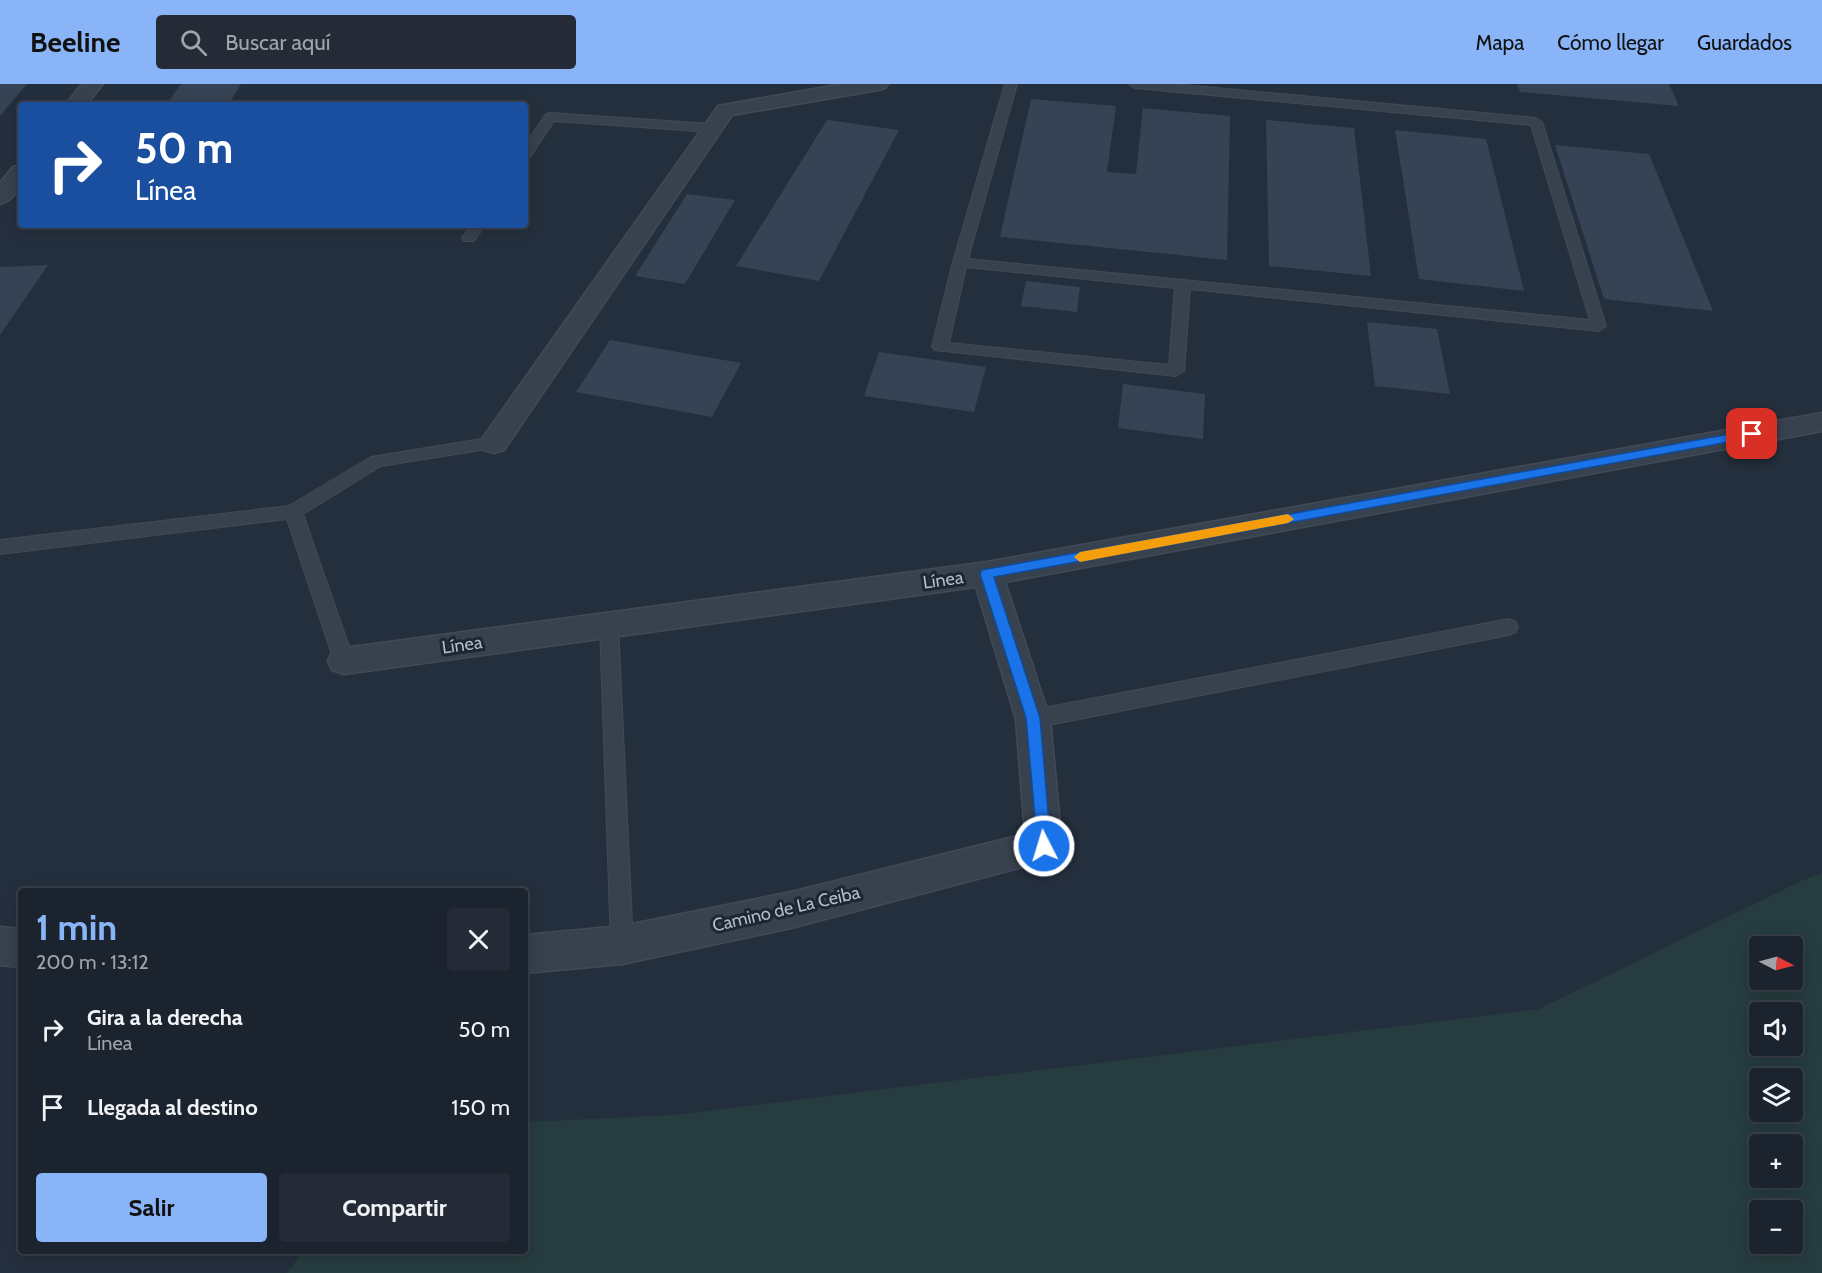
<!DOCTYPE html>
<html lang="es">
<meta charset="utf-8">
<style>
:root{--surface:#1b232e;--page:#242b36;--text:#f1f3f6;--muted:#a0a4aa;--line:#39404a;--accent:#8ab4f8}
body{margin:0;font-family:Cabin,sans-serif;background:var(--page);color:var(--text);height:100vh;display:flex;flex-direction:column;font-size:22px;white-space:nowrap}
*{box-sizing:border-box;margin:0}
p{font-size:20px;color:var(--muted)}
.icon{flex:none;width:33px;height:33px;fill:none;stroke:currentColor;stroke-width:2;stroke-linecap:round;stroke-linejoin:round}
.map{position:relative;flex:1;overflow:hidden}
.side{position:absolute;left:18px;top:804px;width:510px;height:366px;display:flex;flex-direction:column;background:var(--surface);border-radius:6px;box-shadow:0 3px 15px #0003,0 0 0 2px var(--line)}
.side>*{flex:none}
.hud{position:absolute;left:18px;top:18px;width:510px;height:126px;border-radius:6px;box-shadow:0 3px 15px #0003,0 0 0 2px var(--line);background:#1a4fa0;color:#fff;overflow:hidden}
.needle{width:39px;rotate:96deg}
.fabs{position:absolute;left:1749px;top:852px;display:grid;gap:12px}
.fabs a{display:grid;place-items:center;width:54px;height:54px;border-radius:6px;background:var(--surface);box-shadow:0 3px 15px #0003,0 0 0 2px var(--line);font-size:30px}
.pin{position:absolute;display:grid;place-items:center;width:51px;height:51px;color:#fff;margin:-26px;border-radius:12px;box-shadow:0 3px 9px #0006}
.me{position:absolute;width:66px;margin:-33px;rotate:355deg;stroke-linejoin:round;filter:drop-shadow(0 0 4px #0008)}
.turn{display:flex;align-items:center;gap:21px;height:126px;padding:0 18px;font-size:27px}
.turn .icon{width:78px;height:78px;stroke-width:2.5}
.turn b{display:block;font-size:42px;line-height:51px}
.round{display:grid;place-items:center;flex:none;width:63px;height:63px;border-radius:6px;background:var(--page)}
.head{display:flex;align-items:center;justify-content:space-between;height:102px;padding:0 18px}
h1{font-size:36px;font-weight:800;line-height:45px;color:var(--accent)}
.action{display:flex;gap:12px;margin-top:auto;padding:12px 18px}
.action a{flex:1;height:69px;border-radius:6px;background:var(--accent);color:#111;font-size:24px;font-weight:800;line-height:69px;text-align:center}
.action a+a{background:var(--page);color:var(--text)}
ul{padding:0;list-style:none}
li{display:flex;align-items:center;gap:18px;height:78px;padding:0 18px}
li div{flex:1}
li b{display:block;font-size:22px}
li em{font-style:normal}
header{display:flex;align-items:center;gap:36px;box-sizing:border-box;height:84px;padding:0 30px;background:var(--accent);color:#111}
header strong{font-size:28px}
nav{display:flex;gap:33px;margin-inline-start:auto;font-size:21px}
.search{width:420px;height:54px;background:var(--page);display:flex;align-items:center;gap:15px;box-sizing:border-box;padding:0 21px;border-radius:6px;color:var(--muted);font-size:22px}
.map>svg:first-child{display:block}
.green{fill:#263c3f;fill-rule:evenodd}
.building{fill:#364354}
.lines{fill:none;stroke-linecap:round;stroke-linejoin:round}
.service-casing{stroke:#414a57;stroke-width:2}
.minor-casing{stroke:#414a57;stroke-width:3}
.service{fill:#38414e;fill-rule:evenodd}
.minor{fill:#38414e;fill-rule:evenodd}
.route{fill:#1a73e8;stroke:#114b97;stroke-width:1.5}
.slow{fill:#f59e0b}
.labels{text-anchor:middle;stroke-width:6;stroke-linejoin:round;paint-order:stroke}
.street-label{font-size:18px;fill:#b4bcc9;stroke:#1d2633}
</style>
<header>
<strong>Beeline</strong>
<div class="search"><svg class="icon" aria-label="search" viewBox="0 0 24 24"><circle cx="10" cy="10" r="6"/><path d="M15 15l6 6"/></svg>Buscar aquí</div>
<nav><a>Mapa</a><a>Cómo llegar</a><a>Guardados</a></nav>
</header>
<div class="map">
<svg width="1822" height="1189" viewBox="0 0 1822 1189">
<rect width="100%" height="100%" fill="#242f3e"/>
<!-- green -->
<path class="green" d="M1822,789V1189H287L303,1167H525V1038L674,1031L1539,925L1801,797ZM1760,862H1792V896H1760ZM1760,928H1792V962H1760ZM1760,994H1792V1028H1760ZM1760,1060H1792V1094H1760ZM1760,1126H1792V1160H1760Z"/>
<!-- building -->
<path class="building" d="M0,0H27L0,32Z
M181,0H241L228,21H166Z
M1517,0H1669L1679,22L1520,8Z
M1031,15L1116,22L1107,88L1136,90L1143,24L1230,32L1227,176L1000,153Z
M827,36L899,46L819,197L736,182Z
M1266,36L1354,44L1371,192L1269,182Z
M1395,46L1486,55L1524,207L1419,195Z
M1555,61L1649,70L1713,227L1604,215Z
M687,110L735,116L685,200L635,192Z
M48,181L0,251V183Z
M1026,197L1080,203L1077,228L1021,222Z
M1367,238L1437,245L1450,310L1375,302Z
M610,256L741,279L712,333L576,308Z
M879,268L986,283L974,328L864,312Z
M1123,300L1205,310L1203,355L1118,344Z"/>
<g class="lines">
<!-- service casing -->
<g class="service-casing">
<path id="service" d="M1005,0H1017L968,175L1590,236L1531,41L1135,4L1129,0H1173L1536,34L1542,38L1606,242L1599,247L1190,205L1184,287L1176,292L935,266L932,263L953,178ZM966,183L1175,204L1169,281L949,259Z
M550,29L712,40L718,44L712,48L554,37L530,73L525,74V61L546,30Z
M471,141H485L474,157H464L462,154Z
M494,353L500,355L502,359L500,363L381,382L303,430L354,577L351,583L344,585L337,583L334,577L287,435L0,470V456L289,422L371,373Z
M609,533L616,536L618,541L633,861L630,869L622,872L614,869L611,861L600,541L602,536Z
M1509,535L1516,538L1518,543L1516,548L1509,551L1033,644L1026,641L1023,635L1026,629L1033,626Z"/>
</g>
<!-- minor casing -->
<g class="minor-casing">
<path id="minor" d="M82,0H103L86,21H65Z
M842,0H888L885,4L878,6L732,31L504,366L494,369L484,366L480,359L484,352L718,22Z
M21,81C21,98 19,115 0,120V99L13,83Z
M1822,329V347L1005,498L1050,635L1062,762L1057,774L791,844L622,880L525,889V851L622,842L791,808L1025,750L1016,635L976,503L344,590L332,586L328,577L332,568L344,564L987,478Z
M0,843L21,845V883L0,881Z"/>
</g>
<!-- service -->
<use href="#service" class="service"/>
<!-- minor -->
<use href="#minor" class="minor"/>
</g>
<!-- route -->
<path class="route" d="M1752,346L1756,347V353L994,493L1040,634L1051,762L1049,767L1044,769L1038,767L1026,634L980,490L982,486Z"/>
<!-- slow -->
<path class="slow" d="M1288,430L1294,435L1288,439L1080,478L1074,473L1080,468Z"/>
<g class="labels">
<!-- street labels -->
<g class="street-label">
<text transform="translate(943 496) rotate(-8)" y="6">Línea</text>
<text transform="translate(462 561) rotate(-8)" y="6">Línea</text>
<text transform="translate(786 825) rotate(-13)" y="6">Camino de La Ceiba</text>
</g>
</g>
</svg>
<div class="fabs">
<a><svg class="needle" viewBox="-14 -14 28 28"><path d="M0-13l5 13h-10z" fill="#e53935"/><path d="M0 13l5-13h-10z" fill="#a0a4aa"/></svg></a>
<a><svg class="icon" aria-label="sound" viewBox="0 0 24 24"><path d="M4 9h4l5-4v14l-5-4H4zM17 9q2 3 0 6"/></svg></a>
<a><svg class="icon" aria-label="layers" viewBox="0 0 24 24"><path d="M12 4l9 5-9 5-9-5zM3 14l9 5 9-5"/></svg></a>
<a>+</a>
<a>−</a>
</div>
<div class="pin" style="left:1752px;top:350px;background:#d93025"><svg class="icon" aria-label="arrive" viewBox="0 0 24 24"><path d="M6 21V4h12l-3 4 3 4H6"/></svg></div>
<svg class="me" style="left:1044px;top:762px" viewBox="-20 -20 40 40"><circle r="17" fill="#1a73e8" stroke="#fff" stroke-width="3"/><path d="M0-11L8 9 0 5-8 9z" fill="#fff"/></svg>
<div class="hud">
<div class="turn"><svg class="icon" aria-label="right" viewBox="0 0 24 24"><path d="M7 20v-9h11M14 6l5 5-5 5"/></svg><div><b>50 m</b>Línea</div></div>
</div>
<section class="side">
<div class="head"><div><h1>1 min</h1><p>200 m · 13:12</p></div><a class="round"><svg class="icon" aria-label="close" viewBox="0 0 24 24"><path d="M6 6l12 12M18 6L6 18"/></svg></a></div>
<ul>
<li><svg class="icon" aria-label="right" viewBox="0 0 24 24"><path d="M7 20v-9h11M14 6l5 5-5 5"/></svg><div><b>Gira a la derecha</b><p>Línea</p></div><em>50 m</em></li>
<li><svg class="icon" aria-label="arrive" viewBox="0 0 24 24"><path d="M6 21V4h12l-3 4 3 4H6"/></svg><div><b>Llegada al destino</b></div><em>150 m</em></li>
</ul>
<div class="action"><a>Salir</a><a>Compartir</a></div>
</section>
</div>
